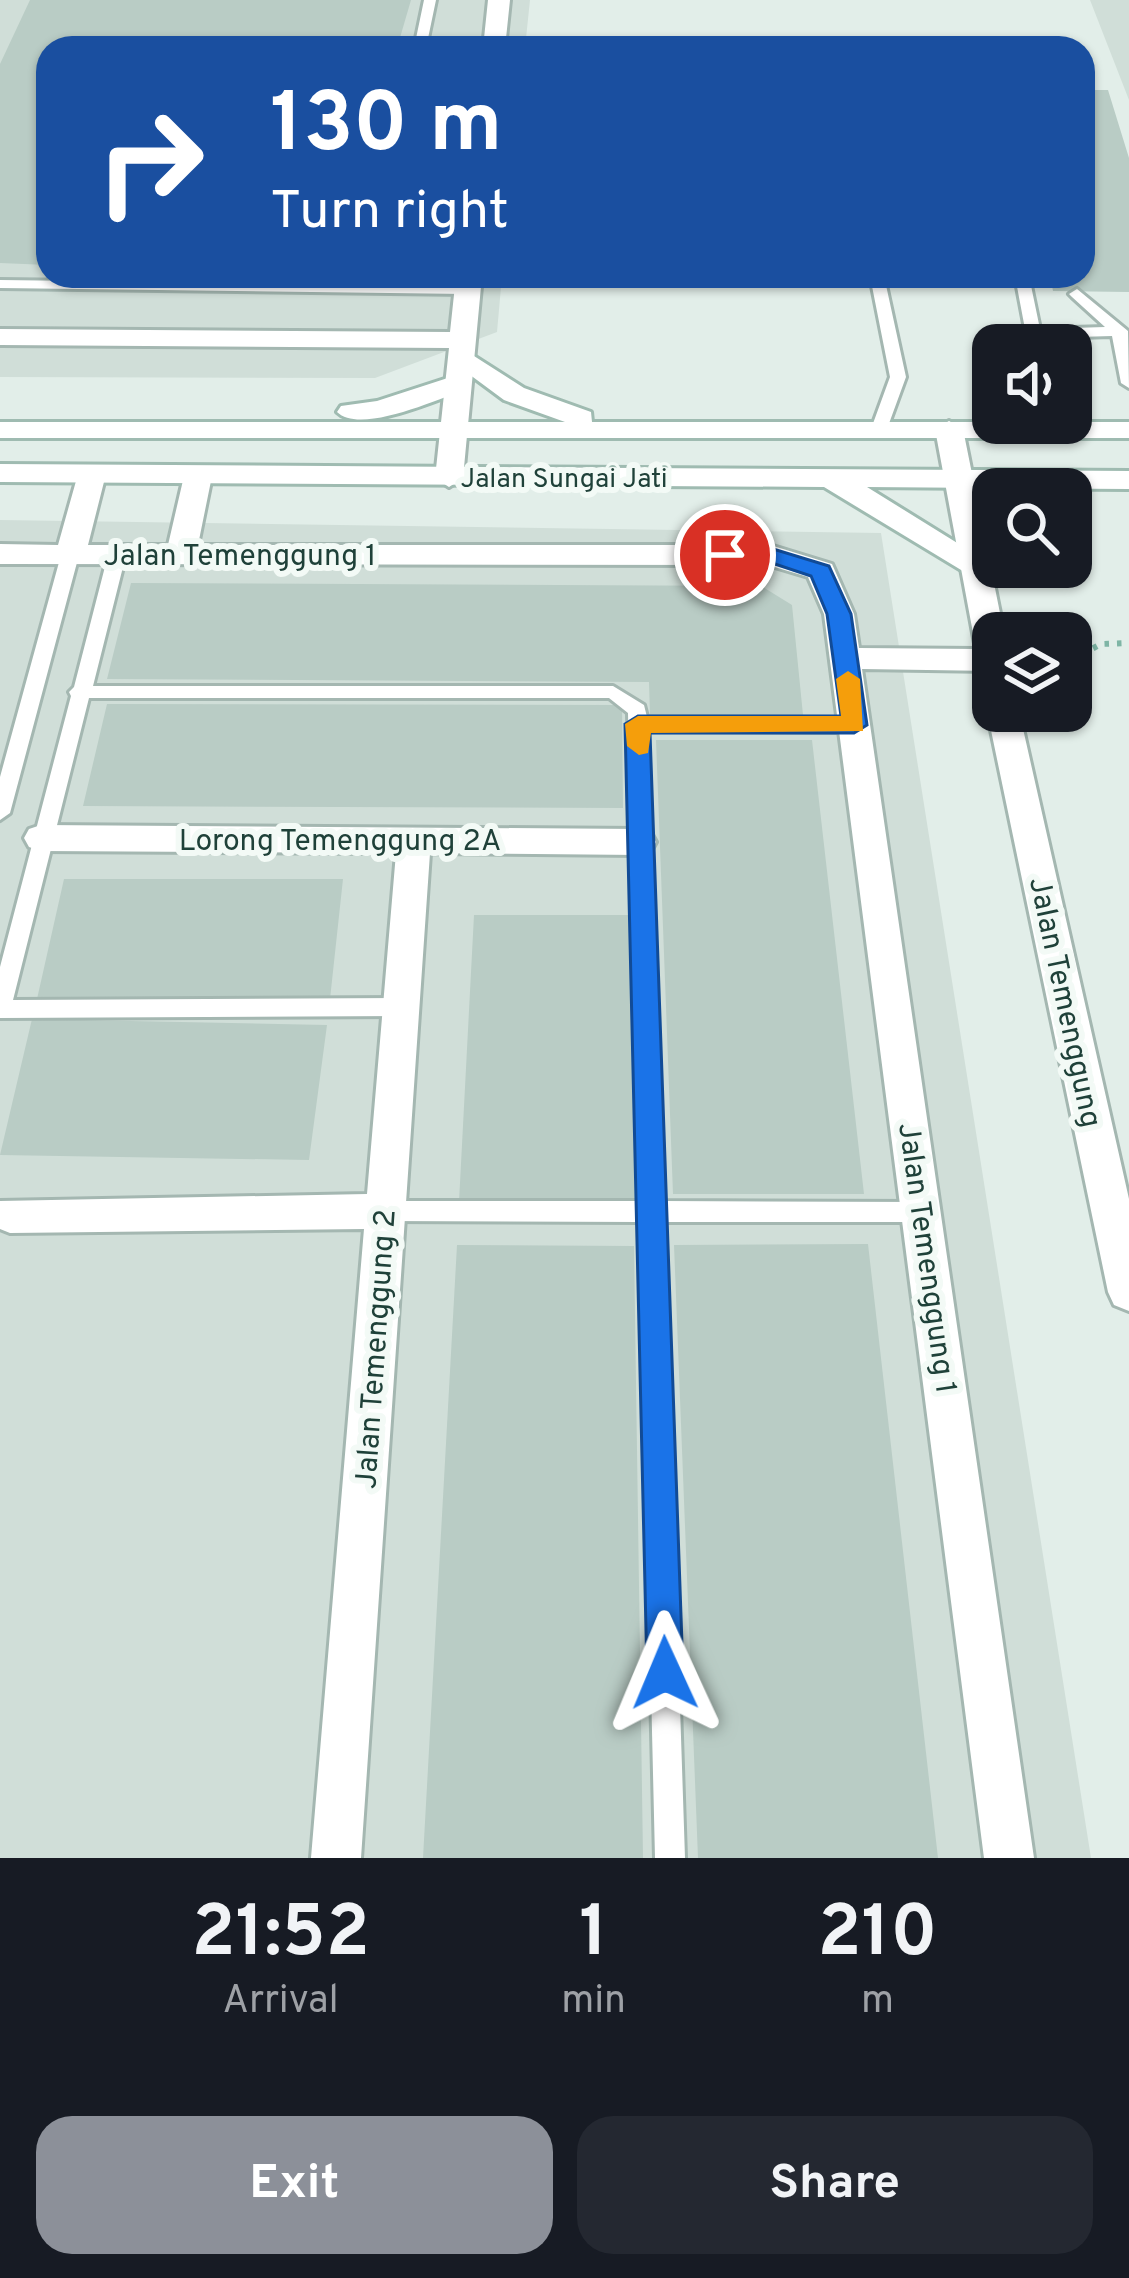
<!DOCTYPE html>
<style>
:root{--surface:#171b24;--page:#242831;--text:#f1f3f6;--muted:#9ea1a6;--accent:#8c9099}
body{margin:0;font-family:Overpass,sans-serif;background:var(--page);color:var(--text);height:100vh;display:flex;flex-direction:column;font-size:45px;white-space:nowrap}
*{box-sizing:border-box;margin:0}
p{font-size:39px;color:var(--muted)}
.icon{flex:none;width:66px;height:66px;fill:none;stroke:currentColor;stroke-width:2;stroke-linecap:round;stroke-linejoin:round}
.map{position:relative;height:1858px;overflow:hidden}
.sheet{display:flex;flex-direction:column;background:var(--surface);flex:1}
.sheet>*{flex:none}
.top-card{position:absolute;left:36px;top:36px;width:1059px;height:252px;border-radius:36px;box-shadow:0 3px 9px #0004;background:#1a4fa0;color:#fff;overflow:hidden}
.tools{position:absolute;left:972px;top:324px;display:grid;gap:24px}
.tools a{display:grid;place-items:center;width:120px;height:120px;border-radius:24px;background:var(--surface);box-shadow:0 3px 9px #0004;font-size:60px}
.pin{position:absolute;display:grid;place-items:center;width:102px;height:102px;color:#fff;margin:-51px;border:6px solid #fff;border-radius:50%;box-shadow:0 3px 12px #0007}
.me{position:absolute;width:132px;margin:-66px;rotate:359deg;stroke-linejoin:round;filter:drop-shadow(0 0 9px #0008)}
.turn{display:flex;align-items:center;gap:42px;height:252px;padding:0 36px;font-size:54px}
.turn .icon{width:156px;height:156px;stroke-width:2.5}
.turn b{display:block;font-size:84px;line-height:102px}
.eta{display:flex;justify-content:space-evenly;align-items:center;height:204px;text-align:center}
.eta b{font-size:72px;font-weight:700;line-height:84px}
.primary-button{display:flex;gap:24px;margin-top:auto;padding:24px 36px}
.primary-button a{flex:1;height:138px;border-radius:36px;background:var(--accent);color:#fff;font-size:48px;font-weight:700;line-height:138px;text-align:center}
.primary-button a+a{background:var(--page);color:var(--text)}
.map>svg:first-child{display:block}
.built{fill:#d0ded8}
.building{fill:#b9ccc5}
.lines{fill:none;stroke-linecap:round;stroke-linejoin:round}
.lane-casing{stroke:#a4b7b1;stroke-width:6}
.street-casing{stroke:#a4b7b1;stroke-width:6}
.secondary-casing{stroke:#9fbbb1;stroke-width:6}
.path{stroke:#7eb5a5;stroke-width:6;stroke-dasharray:4.5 8;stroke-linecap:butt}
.lane{fill:#fff;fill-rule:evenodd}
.street{fill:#fff;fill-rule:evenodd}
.secondary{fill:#fff;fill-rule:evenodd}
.route{fill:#1a73e8;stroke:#114b97;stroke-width:3}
.slow{fill:#f59e0b}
.labels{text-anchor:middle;stroke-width:12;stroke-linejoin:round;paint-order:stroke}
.far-street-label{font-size:27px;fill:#1f4139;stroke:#f3faf6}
.street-label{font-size:30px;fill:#1f4139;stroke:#f3faf6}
</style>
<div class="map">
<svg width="1129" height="1858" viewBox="0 0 1129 1858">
<rect width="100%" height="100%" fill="#e2eee9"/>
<!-- built -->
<path class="built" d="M0,0H530L525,48H48V276H502L497,332L375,378L0,377Z
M1090,0H1129V100Z
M0,520L881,533L1091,1858H0Z"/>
<!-- building -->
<path class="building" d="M30,0H411L397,48H48V265L0,263V64Z
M1083,90H1108L1129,158V292L1053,291L1050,276H1083Z
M131,583L761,586L792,605L803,715H650L649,682L107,679Z
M107,704L622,705L623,808L83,806Z
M656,740H812L864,1194H673Z
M64,879H343L330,999H37Z
M474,915H630L635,1202H459Z
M32,1019L327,1025L309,1160L0,1155Z
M868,1244L938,1858H698L674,1245Z
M457,1245L634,1246L643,1858H423Z"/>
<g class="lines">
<!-- lane casing -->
<g class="lane-casing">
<path id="lane" d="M424,0H436L426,48H414Z
M870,276H884L906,377L887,429L879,434L871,429L890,377Z
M1015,276H1029L1040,329L1105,327L1072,297L1069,294L1077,289L1128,331L1129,388L1121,383L1112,336L1042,338V345H1028Z
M0,280L467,286L474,290L467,294L0,288Z
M70,549L79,555L10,813L0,820V777L61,555Z
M117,549L126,555L93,686H613L644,705L647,717L854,718L864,725L854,732L647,731L663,1201L922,1202L930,1205L934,1212L930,1219L922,1222H664L685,1858H655L640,1222L385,1221L377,1218L373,1211L377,1204L385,1201H639L628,713L609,698H89L13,1000L401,998L409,1001L412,1007L409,1013L401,1016L0,1018V967L71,696L69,692L74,687L108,555Z"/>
</g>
<!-- street casing -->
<g class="street-casing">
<path id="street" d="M488,0H510L505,48H483Z
M456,276H482L463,478L449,487L435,478L449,348L0,345V329L450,332Z
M949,421L963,429L1004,633H993V671L862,669L1034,1858H984L824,614L808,577L768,565L0,564V544L58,545L78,474L92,465L106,474L88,545H168L184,476L198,467L212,476L198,545H770L832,564L854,614L859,648L976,649L935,429Z
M993,703V711H1019L1129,1199V1311L1114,1305L1108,1292L987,711Z
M41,825L639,829L651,833L656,842L651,851L639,855L430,853L361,1858H311L364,1229L10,1233L0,1229V1201L367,1194L396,853L41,851L29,847L24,838L29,829Z"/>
</g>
<!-- secondary casing -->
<g class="secondary-casing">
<path id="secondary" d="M463,349L524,388L591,412L592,422H1129V438H0V422H565L504,400L454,363L450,357Z
M457,375L467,377V389C438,399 360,435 337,412L341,406L377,401Z
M0,464L1129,471V489L867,487L975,554L993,544L997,567L976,579L824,487L0,482Z"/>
</g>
<!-- path -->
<path class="path" d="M1071,660L1101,644L1129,643"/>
<!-- lane -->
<use href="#lane" class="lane"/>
<!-- street -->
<use href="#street" class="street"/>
<!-- secondary -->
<use href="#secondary" class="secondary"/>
</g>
<!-- route -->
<path class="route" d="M725,548H770L829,566L851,614L867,725L854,733H650L683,1673L678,1686L665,1692L652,1686L647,1673L625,724L638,716H841L827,614L811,576L769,562L717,560V550Z"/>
<!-- slow -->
<path class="slow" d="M848,671L860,679L863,731L651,733L648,753L639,755L627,746L625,724L638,716H841L836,679Z"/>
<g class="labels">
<!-- far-street labels -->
<g class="far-street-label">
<text x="564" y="487">Jalan Sungai Jati</text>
</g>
<!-- street labels -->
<g class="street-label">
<text x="240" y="565">Jalan Temenggung 1</text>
<text x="340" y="850">Lorong Temenggung 2A</text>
<text transform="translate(1066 1002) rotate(78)" y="10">Jalan Temenggung</text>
<text transform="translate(928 1258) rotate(82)" y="10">Jalan Temenggung 1</text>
<text transform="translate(375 1349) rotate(-86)" y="10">Jalan Temenggung 2</text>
</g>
</g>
</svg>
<div class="tools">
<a><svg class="icon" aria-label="sound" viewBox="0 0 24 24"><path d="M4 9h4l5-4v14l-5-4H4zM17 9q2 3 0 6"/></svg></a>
<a><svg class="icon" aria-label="search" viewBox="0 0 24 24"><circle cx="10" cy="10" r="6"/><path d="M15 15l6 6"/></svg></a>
<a><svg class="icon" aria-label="layers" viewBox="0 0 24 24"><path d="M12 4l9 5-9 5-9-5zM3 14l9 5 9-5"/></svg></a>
</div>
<div class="pin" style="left:725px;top:555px;background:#d93025"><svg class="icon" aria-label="arrive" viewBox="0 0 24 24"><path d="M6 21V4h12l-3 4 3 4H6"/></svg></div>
<svg class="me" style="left:665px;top:1673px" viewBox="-20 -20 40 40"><path d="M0-17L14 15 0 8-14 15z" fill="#1a73e8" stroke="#fff" stroke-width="4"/></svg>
<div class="top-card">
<div class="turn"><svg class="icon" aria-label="right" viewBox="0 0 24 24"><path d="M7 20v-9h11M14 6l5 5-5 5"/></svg><div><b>130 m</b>Turn right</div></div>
</div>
</div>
<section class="sheet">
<div class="eta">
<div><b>21:52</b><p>Arrival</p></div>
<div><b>1</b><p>min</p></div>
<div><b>210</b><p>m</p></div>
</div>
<div class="primary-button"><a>Exit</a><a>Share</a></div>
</section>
